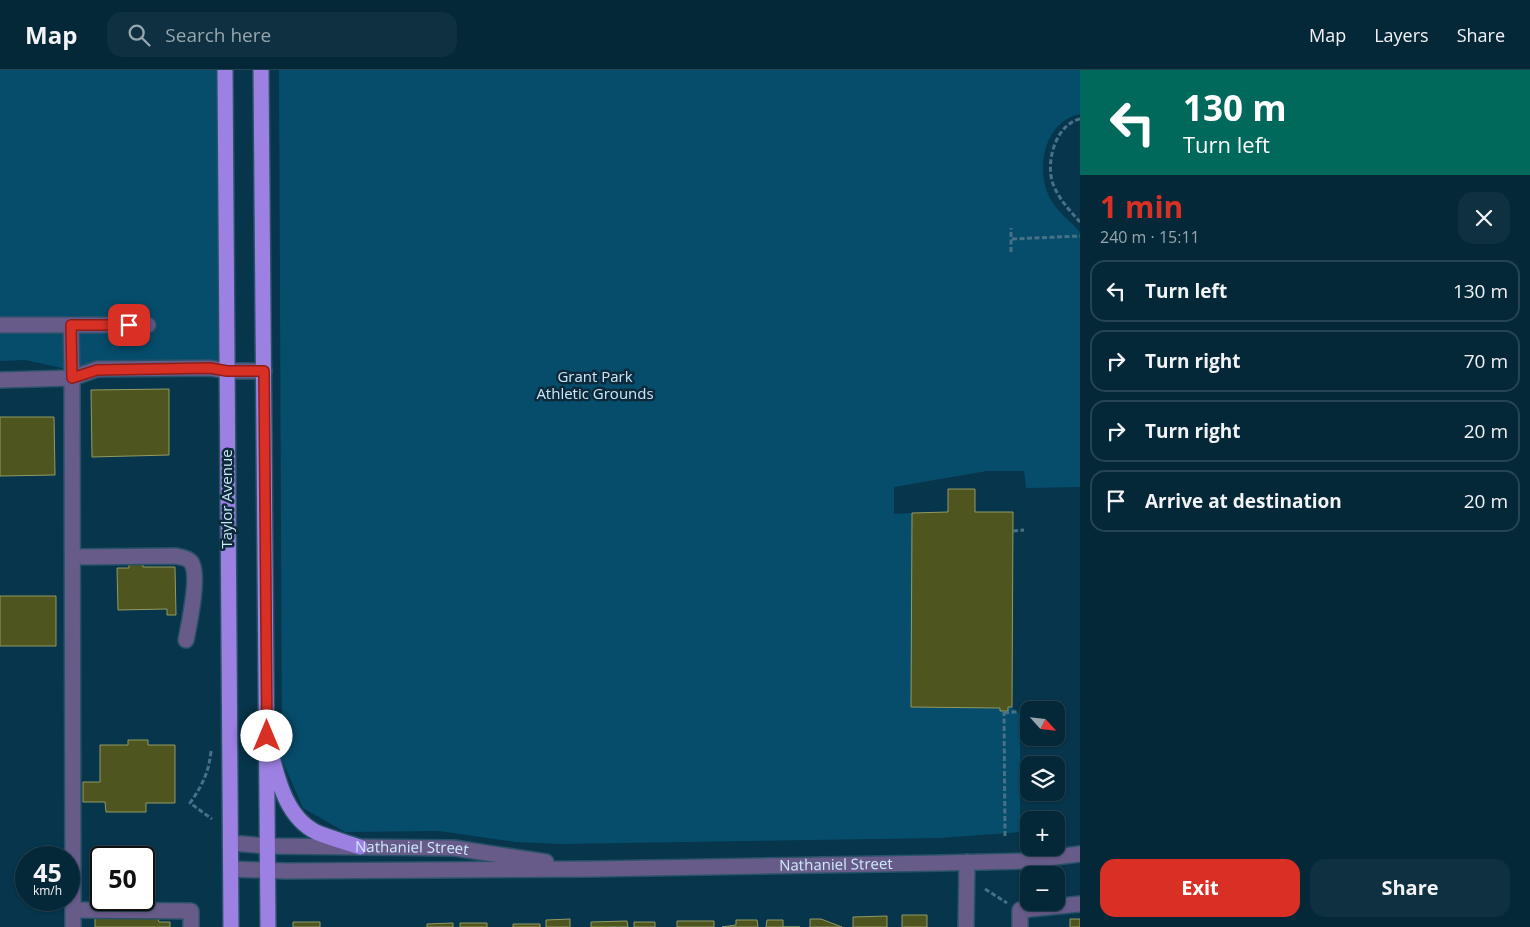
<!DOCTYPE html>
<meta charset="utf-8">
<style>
:root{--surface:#052838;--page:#0e3040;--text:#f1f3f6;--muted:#97a6ae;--line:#264453;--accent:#d93025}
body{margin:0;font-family:"Open Sans",sans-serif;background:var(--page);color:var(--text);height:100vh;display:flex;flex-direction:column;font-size:19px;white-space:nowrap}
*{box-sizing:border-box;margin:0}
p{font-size:16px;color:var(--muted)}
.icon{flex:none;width:28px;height:28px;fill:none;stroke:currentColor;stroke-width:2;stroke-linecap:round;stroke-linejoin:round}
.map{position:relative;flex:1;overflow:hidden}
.drawer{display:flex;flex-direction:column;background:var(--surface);width:450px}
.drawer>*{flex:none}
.top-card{background:#00695c;color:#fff;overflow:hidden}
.needle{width:32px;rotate:117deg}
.controls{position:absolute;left:1020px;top:631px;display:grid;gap:10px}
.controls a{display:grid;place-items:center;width:45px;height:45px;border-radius:10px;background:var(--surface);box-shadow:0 1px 4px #0004,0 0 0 1px var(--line);font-size:25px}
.speed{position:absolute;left:15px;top:776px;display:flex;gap:10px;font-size:25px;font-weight:700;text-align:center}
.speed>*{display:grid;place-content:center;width:65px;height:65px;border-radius:50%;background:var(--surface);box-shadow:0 1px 4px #0004,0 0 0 1px var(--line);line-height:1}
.speed small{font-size:12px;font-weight:400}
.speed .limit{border:2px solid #111;border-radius:8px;background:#fff;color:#111}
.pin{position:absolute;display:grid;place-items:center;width:42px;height:42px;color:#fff;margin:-21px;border-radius:10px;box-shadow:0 2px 8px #0006}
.me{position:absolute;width:55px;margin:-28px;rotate:0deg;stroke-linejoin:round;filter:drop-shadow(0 0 4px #0008)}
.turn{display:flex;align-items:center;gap:18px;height:105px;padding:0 20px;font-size:22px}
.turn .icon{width:65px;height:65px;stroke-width:2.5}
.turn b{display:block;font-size:35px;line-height:42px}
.round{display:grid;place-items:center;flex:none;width:52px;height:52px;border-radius:15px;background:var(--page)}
.headline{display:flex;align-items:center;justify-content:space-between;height:85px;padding:0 20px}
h1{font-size:30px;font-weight:700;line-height:38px;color:var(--accent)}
.primary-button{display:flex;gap:10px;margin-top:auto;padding:10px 20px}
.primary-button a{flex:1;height:58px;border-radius:15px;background:var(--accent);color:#fff;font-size:20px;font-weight:700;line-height:58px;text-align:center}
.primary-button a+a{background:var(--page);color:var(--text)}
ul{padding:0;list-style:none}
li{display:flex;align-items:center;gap:15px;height:62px;margin:0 10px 8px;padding:0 10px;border:2px solid var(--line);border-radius:15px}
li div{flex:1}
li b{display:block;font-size:19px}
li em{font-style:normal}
header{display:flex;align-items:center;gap:30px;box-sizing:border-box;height:70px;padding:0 25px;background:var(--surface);border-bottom:1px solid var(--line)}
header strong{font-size:24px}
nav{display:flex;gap:28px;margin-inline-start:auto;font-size:18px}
.search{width:350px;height:45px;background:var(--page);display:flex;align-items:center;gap:12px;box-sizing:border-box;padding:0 18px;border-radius:15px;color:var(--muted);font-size:19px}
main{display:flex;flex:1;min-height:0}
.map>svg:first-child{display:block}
.green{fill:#064d6c}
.building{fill:#4e551e;stroke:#929a63}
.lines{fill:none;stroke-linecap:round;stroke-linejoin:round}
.minor-casing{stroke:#275267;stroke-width:18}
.major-casing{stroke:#275267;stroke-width:18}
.path{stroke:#497186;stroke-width:3;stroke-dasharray:5 2.5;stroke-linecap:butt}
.minor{stroke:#675b8a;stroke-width:15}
.major{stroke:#9c81e2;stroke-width:15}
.route-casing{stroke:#8d1f18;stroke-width:12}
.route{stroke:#d93025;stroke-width:9}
.labels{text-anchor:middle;stroke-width:5;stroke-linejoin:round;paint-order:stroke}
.park-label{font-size:15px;fill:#cbe8fa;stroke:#0c2a3a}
.street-label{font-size:15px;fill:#cde9fb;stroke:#0c2a3a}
</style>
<header>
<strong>Map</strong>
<div class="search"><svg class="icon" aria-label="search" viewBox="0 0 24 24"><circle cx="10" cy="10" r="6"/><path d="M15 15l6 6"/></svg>Search here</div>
<nav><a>Map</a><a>Layers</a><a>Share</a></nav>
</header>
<main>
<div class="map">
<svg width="1080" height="857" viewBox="0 0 1080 857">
<rect width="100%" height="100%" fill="#07354b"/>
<!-- green -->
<path class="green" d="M0,0H225L227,301L71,300L25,290L0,291Z
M279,0H1080V44C1044,51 1034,101 1051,130C1058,142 1071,152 1080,162V417L1026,418L1024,401H987L894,417V444L912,443L911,637L1000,638V641H1008V637H1012L1020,644V762L940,768L561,774L516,772L439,761L345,762L303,738L282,690Z"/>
<!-- building -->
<path class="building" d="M169,319V385L92,387L91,320Z
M0,347H54L55,405L0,406Z
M948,419H975V442H1013L1012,637H1008V641H1000V638L911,637L912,443L948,442Z
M143,493V497H175L176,545H167V539L118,540L117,498H129V494Z
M0,526H56V576H0Z
M128,670H148V675H175V733H146V742H106L105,732H83V712H100V675H128Z
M902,845H927V857H902Z
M887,846V857H853V847Z
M95,848H158L159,852H170V857H95Z
M570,849V857H546V850Z
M810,849H821L842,857H810Z
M1070,849H1080V857H1070Z
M736,850H757L758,857H722L736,855Z
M767,850H783V857H800H766Z
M627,851L628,857H591V852Z
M677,851H714V857H677Z
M293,852H320V857H293Z
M634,852H655V857H634Z
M453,853V857H427V854Z
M460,853H487V857H460Z
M513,854H540V857H513Z"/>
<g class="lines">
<!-- minor casing -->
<g class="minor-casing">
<g id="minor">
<path d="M0,255H148"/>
<path d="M0,310L72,308L71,255"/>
<path d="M73,487L176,486C181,487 188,488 191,492C200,504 189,555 186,570"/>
<path id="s1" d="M231,773L267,776L454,778L546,792"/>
<path id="s2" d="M231,799L285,801L592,799L940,793L1024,791L1080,784"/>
<path d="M73,840L191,841V857"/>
<path d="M73,857L72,308L97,299L210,298L227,301H264"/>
<path d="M966,857L967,792"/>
<path d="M1020,857V840L1080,834"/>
</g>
</g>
<!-- major casing -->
<g class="major-casing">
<path id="major" d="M225,0L231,857
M261,0L268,857
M272,687C279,714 288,748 316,762C330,768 346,772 360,777"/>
</g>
<!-- path -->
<path class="path" d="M1080,49C1056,54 1045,92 1053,114C1059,129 1069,140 1080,152
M1012,169L1080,166
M1011,182V158
M1013,461L1024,460
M1004,641L1005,767
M1004,643L1023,641
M211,681C209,702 202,716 190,733L212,749
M985,819L1007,833"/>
<!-- minor -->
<use href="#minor" class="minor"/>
<!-- major -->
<use href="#major" class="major"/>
</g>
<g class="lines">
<!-- route casing -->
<g class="route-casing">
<path id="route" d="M129,255H71L72,308L97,300L210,298L227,301H264L267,666"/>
</g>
<!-- route -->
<use href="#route" class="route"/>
</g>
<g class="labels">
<!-- park labels -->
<g class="park-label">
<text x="595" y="312">Grant Park<tspan x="595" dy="17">Athletic Grounds</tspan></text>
</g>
<!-- street labels -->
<g class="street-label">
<text transform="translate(227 429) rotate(-90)" y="5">Taylor Avenue</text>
<text dy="5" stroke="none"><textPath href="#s1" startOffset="181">Nathaniel Street</textPath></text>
<text dy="5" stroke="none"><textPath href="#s2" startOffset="605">Nathaniel Street</textPath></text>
</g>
</g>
</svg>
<div class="controls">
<a><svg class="needle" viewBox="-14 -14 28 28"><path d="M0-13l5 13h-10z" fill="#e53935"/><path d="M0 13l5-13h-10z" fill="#97a6ae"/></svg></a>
<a><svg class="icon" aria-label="layers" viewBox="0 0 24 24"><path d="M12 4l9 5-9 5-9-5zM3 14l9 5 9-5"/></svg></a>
<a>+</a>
<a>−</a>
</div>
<div class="speed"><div>45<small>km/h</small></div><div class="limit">50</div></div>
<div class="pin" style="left:129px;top:255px;background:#d93025"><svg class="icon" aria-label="arrive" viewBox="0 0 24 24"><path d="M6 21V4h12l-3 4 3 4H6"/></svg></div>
<svg class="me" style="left:267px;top:666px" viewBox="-20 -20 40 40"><circle r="19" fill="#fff"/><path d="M0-13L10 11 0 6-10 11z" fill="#d93025"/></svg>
</div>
<section class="drawer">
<div class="top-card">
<div class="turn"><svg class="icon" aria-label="left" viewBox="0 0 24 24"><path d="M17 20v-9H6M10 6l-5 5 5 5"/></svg><div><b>130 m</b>Turn left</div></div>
</div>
<div class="headline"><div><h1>1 min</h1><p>240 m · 15:11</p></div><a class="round"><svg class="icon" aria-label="close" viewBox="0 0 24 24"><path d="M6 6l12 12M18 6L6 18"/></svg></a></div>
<ul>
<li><svg class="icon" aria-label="left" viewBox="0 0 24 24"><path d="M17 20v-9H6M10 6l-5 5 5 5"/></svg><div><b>Turn left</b></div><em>130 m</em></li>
<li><svg class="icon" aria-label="right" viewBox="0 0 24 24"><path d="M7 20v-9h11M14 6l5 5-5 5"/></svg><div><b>Turn right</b></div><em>70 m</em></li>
<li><svg class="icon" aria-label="right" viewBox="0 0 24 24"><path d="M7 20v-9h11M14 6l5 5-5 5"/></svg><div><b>Turn right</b></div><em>20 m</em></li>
<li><svg class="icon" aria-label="arrive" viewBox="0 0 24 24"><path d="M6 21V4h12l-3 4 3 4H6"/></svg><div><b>Arrive at destination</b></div><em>20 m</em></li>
</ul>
<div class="primary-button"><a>Exit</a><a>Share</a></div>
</section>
</main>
